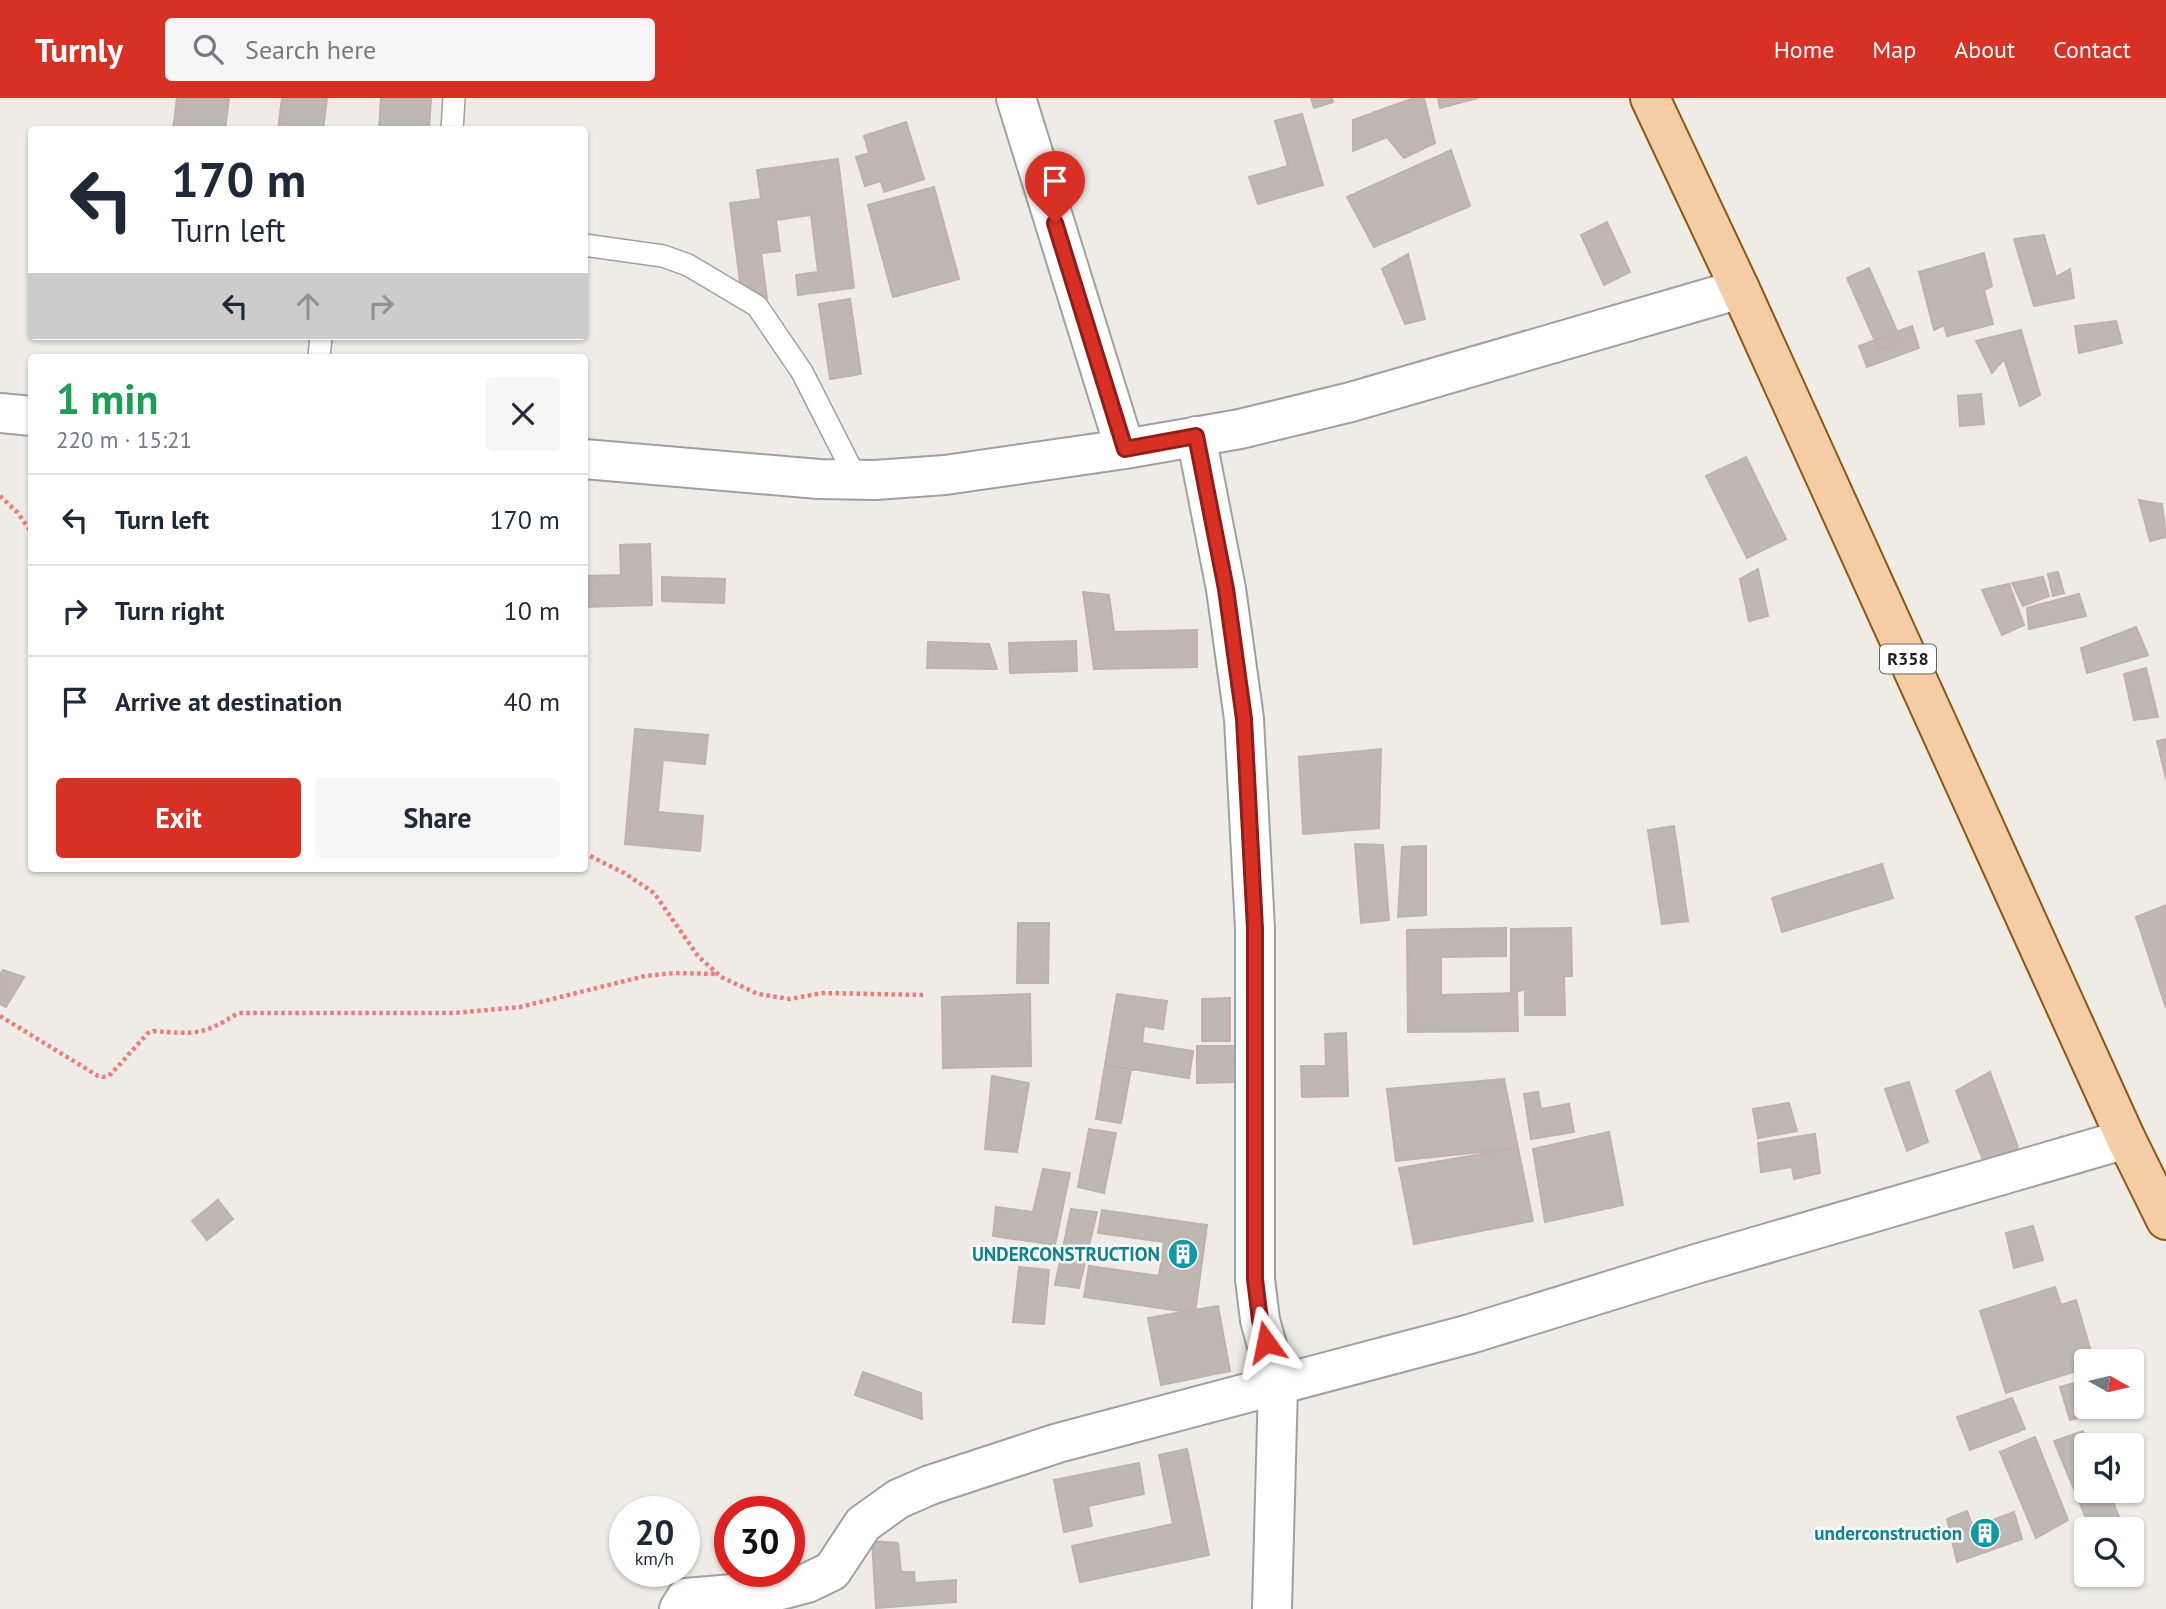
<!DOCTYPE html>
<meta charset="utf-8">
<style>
:root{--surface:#fff;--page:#f6f6f7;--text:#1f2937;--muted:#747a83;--line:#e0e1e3;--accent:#d93025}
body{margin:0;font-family:"PT Sans",sans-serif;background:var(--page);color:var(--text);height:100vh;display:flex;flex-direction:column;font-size:26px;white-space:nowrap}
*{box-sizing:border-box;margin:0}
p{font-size:23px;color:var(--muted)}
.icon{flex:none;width:38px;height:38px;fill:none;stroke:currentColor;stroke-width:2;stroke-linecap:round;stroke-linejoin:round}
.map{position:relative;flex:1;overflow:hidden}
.side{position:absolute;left:28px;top:256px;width:560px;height:518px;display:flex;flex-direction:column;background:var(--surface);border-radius:7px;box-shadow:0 2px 5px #0004}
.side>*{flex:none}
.hud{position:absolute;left:28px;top:28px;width:560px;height:214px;border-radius:7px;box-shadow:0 2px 5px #0004;background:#fff;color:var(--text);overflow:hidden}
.needle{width:46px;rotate:98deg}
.fabs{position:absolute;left:2074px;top:1251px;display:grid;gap:14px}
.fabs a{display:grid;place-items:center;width:70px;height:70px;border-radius:7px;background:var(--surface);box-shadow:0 2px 5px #0004;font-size:35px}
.speed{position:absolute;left:609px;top:1398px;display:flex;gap:14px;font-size:35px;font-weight:700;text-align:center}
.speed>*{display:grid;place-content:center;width:91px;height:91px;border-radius:50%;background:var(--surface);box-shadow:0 2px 5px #0004;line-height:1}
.speed small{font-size:18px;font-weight:400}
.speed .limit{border:10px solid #d22;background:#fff;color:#111}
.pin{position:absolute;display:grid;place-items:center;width:60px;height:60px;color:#fff;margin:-72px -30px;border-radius:50% 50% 50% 0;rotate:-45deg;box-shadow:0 0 7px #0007}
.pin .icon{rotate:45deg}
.me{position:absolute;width:77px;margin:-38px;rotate:348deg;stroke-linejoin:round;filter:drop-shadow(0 0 5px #0008)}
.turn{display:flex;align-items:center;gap:24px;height:147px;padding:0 28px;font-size:32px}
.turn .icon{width:91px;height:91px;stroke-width:2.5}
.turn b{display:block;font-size:49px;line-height:60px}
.lanes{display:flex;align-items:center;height:66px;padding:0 28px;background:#0003;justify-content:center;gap:35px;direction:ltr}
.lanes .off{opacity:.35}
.round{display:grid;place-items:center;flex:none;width:74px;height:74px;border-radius:7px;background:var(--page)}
.summary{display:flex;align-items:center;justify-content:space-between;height:119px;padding:0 28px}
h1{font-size:42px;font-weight:700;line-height:52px;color:#1e9e55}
.primary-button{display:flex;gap:14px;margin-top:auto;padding:14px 28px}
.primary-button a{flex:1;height:80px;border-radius:7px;background:var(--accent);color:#fff;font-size:28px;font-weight:700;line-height:80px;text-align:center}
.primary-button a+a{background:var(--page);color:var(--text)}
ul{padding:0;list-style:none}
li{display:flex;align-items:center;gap:21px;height:91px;padding:0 28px;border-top:2px solid var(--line)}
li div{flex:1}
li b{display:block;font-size:26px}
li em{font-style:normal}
header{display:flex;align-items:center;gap:42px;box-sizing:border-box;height:98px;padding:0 35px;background:var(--accent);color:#fff}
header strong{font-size:33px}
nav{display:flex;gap:38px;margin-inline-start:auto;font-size:24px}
.search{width:490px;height:63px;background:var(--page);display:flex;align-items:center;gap:18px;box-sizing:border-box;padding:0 24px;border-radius:7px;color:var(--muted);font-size:26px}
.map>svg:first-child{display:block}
.building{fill:#bfb7b3;stroke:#c0b2aa;stroke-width:2}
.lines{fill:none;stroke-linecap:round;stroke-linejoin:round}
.lane-casing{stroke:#a0a0a0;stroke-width:24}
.street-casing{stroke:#a0a0a0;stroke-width:42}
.primary-casing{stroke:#8e590d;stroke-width:42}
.path{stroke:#ee7b79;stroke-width:4.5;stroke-dasharray:3.5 3.5;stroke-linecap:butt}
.lane{stroke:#fff;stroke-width:21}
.street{stroke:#fff;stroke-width:38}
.primary{stroke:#f4cda7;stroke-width:38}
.route-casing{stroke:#8d1f18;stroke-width:18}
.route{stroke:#d93025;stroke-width:12}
.labels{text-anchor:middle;stroke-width:5;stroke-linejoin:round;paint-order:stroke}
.shield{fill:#fff;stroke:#626262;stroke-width:2}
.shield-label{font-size:18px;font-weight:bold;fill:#1f1f1f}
.culture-label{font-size:19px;font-weight:bold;fill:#0d838f;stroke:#fff;text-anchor:end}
</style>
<header>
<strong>Turnly</strong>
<div class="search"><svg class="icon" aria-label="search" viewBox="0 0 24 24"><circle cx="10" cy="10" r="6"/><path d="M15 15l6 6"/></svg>Search here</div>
<nav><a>Home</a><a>Map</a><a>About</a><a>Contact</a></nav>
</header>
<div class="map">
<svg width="2166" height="1511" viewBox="0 0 2166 1511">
<rect width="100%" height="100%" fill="#efece7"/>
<!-- building -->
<path class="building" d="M177,0H229L225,32H173Z
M282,0H327L323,32H278Z
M381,0H431L429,32H379Z
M1311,0H1332L1333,4L1314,10Z
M1414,0H1424L1435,45L1404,60L1387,39L1353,53V22Z
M1438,0H1478L1440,10Z
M1302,16L1323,87L1258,106L1249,79L1288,68L1275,23Z
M906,24L924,81L884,94L881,83L865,88L856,59L869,55L864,38Z
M1451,52L1470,108L1374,149L1347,99Z
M838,61L854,190L798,197L796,177L818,174L811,117L776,122L780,153L761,155L767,200L741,192L730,105L761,101L757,72Z
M934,89L959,181L893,199L868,107Z
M1607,124L1630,174L1604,187L1581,137Z
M2044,137L2056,179L2070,171L2074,200L2034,208L2014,141Z
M1984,155L1992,188L1984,192L1993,226L1947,238L1944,227L1934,232L1919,174Z
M1408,156L1425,221L1405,226L1382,171Z
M1869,170L1901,242L1879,252L1847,180Z
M850,201L861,276L830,281L819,206Z
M2116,223L2122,245L2079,255L2075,228Z
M1912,228L1919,250L1867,269L1859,248Z
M2021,232L2040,297L2020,308L2004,261L1992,275L1976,243Z
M1981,296L1984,326L1960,328L1958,298Z
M1746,359L1786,441L1747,460L1706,378Z
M2139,402L2162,406L2166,439L2150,443Z
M650,446L652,507L584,509V478L621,477L620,447Z
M1758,471L1768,518L1749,523L1740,481Z
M2058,474L2064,495L2053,498L2048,476Z
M662,479L725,481L724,505L662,503Z
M2043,479L2049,498L2023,508L2012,485Z
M2009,486L2024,527L2002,537L1982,492Z
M1083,494L1109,497L1114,534L1197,532V569L1094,571Z
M2079,496L2086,518L2029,531L2027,510Z
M2136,529L2148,557L2087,575L2081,550Z
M1076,543L1077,573L1010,575L1009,545Z
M928,544L989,546L997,571L927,570Z
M2146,570L2158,619L2134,622L2124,576Z
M635,631L708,637L705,666L663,662L658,714L703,718L700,753L625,746Z
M2166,641V681L2157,643Z
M1381,651L1379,730L1303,736L1299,659Z
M1674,728L1688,823L1662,826L1648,732Z
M1355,746L1383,747L1389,822L1361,825Z
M1426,748V817L1398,819L1402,749Z
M1882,766L1893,800L1782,834L1772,800Z
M2166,807V910L2136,819Z
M1018,825H1049L1048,885H1017Z
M1506,830V858L1441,859V897L1517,895L1518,933L1408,934L1407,832Z
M1571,830L1572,878H1564L1565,917H1525V891L1511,896V831Z
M3,872L24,879L6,909L0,906V877Z
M1030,896L1031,968L943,970L942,899Z
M1117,896L1167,903L1163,931L1144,928L1142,945L1193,953L1189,980L1105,967Z
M1230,900V943H1202V901Z
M1346,935L1348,998L1302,999L1301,968H1326L1325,936Z
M1197,948H1234L1235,984L1197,985Z
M1105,967L1131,971L1121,1025L1096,1021Z
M1990,974L2018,1049L1986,1070L1956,993Z
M992,978L1029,985L1017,1054L985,1051Z
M1504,981L1518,1050L1396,1063L1387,991Z
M1909,984L1928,1044L1907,1053L1885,991Z
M1538,994L1541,1011L1569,1006L1574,1034L1531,1041L1524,996Z
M1789,1005L1797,1033L1758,1040L1753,1011Z
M1089,1031L1116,1035L1104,1095L1078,1089Z
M1609,1034L1623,1107L1545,1124L1533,1051Z
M1815,1036L1820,1075L1794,1081L1792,1069L1761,1074L1758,1045Z
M1518,1050L1533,1123L1414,1146L1399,1070Z
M1043,1071L1070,1075L1055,1147L993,1138L996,1109L1033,1114Z
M218,1102L233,1121L207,1142L192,1123Z
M1071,1111L1097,1114L1079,1190L1055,1187Z
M1102,1112L1207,1127L1195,1215L1084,1199L1089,1168L1159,1178L1164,1144L1098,1135Z
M2033,1128L2043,1162L2014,1170L2006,1135Z
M1019,1169L1049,1172L1044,1226L1013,1224Z
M2055,1189L2061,1207L2076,1202L2094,1264H2086V1270L2006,1295L1980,1213Z
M1218,1208L1230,1273L1161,1287L1148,1220Z
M863,1274L921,1295L922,1321L855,1297Z
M2132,1276L2140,1302L2132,1304Z
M2086,1282V1309H2115L2070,1322L2060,1289Z
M2012,1300L2025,1331L1970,1352L1957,1319Z
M2083,1333L2089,1348H2086V1393H2108L2125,1432H2091L2054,1343Z
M2035,1339L2068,1422L2036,1440L2000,1354Z
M1187,1351L1209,1457L1080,1484L1072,1448L1173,1426L1159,1357Z
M1139,1365L1144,1396L1088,1408L1092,1428L1064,1434L1054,1382Z
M1967,1413L1973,1429L2014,1414L2022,1441L1957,1464L1947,1421Z
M872,1443L898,1445L901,1474H914L915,1485L956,1482V1504L876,1510Z"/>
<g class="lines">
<!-- lane casing -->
<g class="lane-casing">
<path id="lane" d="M452,32L454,0
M584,147L663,158L688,167L757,208L802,274L857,382
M319,259L321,238"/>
</g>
<!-- street casing -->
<g class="street-casing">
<path id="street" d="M1016,0L1125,351
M0,315L32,318
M1196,338L1226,491L1244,621L1255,831V1181L1260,1222L1278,1287L1272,1511
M584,361L819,381L875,382L945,377L1125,351L1240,331L1351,304L1740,191
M679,1511L686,1500L781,1492L807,1485L832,1473L863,1426L898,1401L930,1387L1058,1345L1470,1236L1696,1166L2126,1041"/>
</g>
<!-- primary casing -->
<g class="primary-casing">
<path id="primary" d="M1650,0L1740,191L2126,1041L2166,1122"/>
</g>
<!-- path -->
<path class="path" d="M0,398L17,414L32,435
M584,755L626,776L654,795L698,858L721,879L758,896L790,901L822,895L923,897
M0,918L98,978L103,979L111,976L148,935L153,933C194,936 202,938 238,915H454L520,909L645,878L674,875L718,876"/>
<!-- lane -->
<use href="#lane" class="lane"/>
<!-- street -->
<use href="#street" class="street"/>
<!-- primary -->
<use href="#primary" class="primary"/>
</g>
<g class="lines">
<!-- route casing -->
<g class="route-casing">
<path id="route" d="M1055,125L1125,351L1196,338L1226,491L1244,621L1255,831V1181L1260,1222L1266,1244"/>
</g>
<!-- route -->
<use href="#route" class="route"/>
</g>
<!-- icons -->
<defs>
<g id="building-disc" transform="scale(1.575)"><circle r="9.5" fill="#0f9aa8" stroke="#fff"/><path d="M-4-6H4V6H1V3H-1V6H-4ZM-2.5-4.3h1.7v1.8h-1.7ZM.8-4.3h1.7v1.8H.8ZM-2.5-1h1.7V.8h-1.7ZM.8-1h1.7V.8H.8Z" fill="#fff"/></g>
</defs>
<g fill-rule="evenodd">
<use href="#building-disc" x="1183" y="1156"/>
<use href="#building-disc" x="1985" y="1435"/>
</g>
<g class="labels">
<!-- shield labels -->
<rect class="shield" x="1880" y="546.5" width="56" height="29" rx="5"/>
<g class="shield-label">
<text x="1908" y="567">R358</text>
</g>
<!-- culture labels -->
<g class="culture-label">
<text x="1160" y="1163">UNDERCONSTRUCTION</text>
<text x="1962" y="1442">underconstruction</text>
</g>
</g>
</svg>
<div class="fabs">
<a><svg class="needle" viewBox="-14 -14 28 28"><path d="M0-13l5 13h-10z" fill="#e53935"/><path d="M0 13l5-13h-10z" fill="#747a83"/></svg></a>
<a><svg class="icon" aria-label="sound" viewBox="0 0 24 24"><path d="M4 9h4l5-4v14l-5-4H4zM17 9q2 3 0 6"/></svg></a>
<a><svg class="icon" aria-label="search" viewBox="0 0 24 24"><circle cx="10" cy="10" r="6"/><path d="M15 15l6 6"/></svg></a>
</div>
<div class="speed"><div>20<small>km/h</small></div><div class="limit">30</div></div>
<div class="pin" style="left:1055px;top:125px;background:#d93025"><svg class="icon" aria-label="arrive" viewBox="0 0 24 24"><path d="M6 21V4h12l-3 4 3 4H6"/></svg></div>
<svg class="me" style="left:1266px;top:1244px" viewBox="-20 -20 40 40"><path d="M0-17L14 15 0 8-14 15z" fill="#d93025" stroke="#fff" stroke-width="4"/></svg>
<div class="hud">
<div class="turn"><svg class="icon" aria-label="left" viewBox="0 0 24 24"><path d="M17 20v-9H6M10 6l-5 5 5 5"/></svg><div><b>170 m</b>Turn left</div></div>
<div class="lanes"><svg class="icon" aria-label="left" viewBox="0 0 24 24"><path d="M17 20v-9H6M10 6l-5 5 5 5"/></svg><svg class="icon off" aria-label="ahead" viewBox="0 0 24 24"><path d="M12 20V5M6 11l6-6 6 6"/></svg><svg class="icon off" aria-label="right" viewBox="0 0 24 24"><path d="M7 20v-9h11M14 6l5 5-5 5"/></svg></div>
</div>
<section class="side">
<div class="summary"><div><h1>1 min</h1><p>220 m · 15:21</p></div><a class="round"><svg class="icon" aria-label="close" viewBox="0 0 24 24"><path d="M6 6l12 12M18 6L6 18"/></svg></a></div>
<ul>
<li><svg class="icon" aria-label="left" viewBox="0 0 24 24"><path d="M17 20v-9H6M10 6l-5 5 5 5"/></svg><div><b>Turn left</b></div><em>170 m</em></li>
<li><svg class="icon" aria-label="right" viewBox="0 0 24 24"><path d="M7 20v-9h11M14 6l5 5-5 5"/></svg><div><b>Turn right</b></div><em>10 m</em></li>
<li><svg class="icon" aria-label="arrive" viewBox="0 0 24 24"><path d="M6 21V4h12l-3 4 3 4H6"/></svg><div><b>Arrive at destination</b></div><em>40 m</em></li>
</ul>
<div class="primary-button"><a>Exit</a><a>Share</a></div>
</section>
</div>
